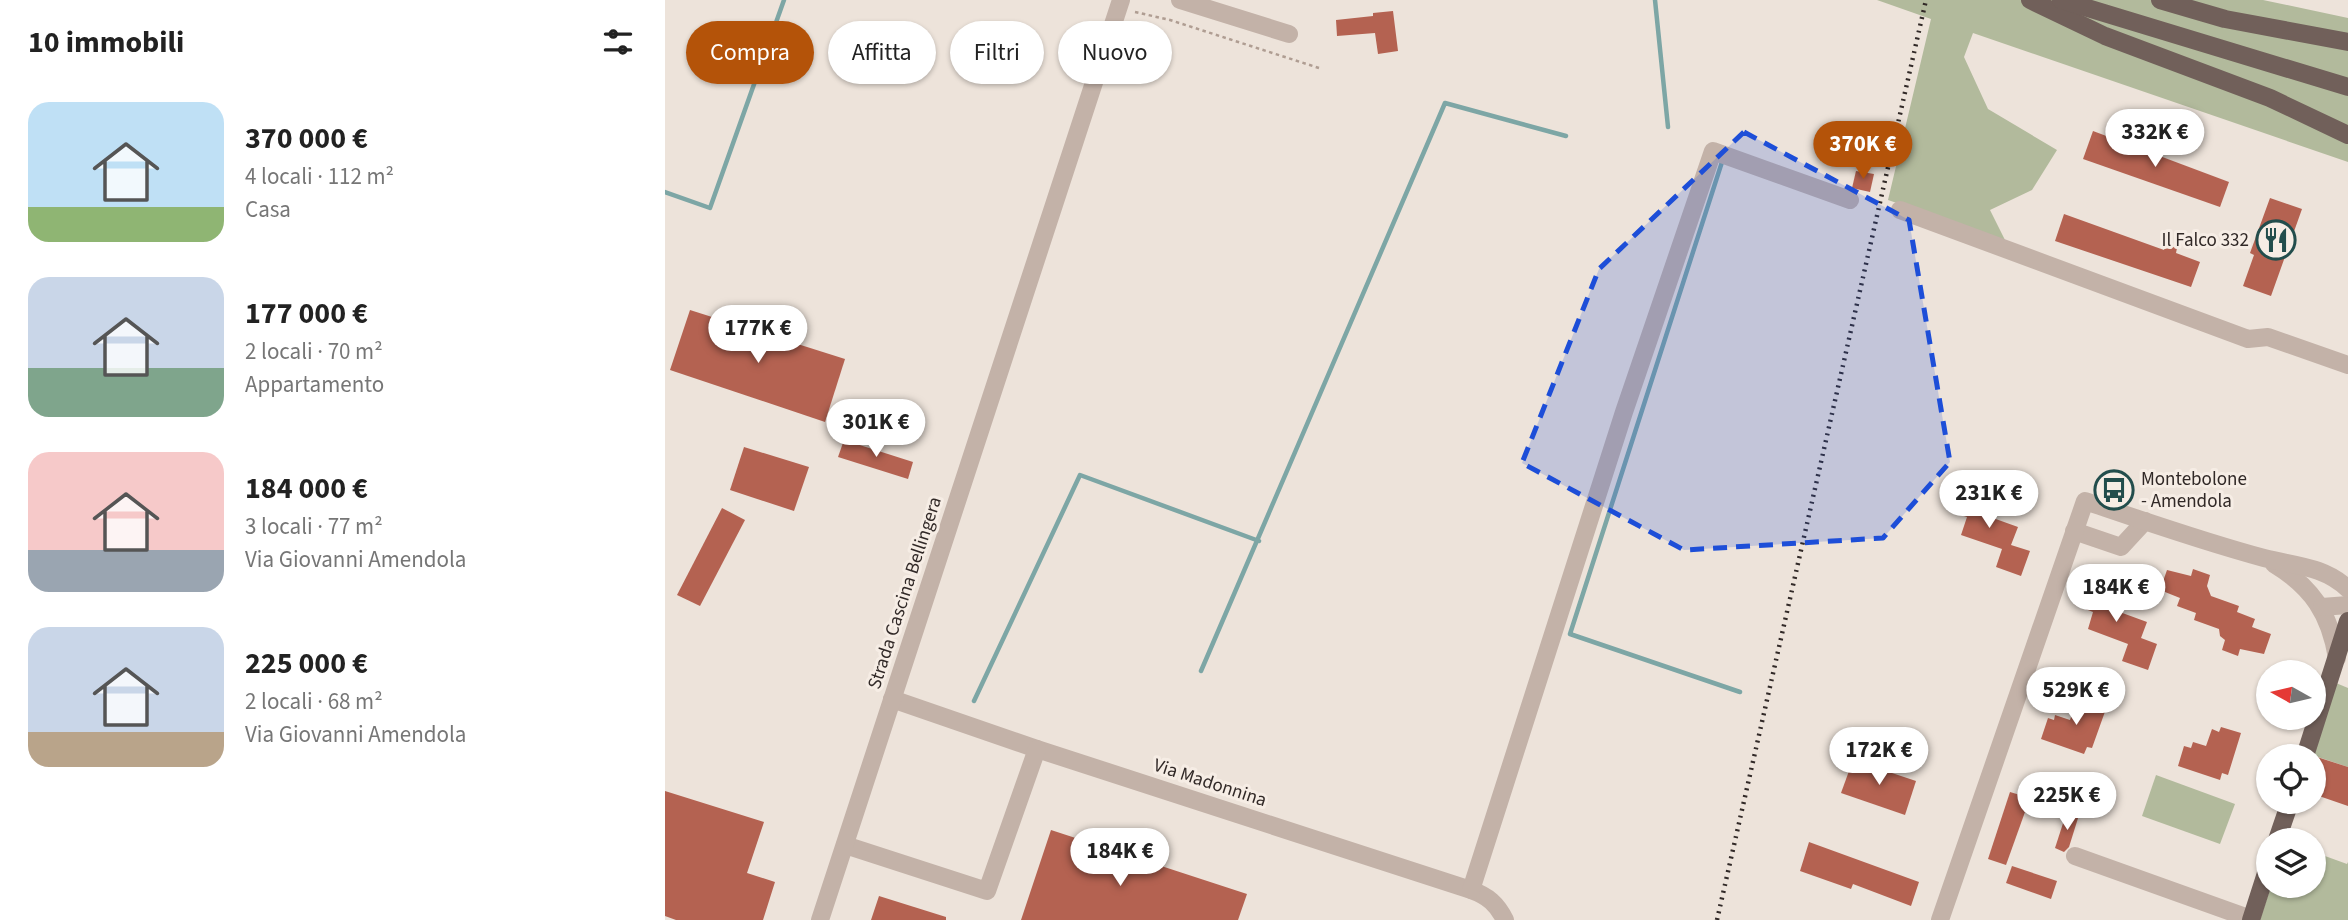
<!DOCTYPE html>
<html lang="it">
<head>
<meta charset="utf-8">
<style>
	body { margin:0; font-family:"Source Sans 3",sans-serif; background:#f2f2f2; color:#222; height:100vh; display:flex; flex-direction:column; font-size:26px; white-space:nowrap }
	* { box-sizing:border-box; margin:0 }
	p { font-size:23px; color:#767676 }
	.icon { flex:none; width:38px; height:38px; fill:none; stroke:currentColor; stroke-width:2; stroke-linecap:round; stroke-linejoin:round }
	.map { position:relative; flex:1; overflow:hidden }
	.sheet { display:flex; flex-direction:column; background:#fff; width:665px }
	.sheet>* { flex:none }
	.top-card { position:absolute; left:21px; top:21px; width:665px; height:63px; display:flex; gap:14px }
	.needle { width:46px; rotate:278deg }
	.tools { position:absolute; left:1591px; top:660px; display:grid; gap:14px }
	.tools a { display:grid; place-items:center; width:70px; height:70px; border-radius:50%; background:#fff; box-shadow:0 2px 5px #0004; font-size:35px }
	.price { position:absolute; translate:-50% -60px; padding:0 16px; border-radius:24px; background:#fff; color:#222; font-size:23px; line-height:46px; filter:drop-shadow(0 2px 4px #0008) }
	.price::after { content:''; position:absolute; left:50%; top:42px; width:21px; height:16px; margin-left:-10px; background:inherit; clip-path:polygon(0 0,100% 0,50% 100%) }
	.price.selected { background:#b45309; color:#fff }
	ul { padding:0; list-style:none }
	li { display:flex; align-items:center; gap:21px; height:175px; padding:0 28px }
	li span { display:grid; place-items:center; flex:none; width:196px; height:140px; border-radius:21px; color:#555 }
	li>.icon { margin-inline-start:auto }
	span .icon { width:84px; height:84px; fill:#fffc; stroke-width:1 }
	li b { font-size:30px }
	h2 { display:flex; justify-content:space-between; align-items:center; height:84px; padding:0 28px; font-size:30px }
	.chip { padding:0 24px; border-radius:32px; background:#fff; box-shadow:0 2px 5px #0004; font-size:24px; line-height:63px }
	.chip.selected { background:#b45309; color:#fff }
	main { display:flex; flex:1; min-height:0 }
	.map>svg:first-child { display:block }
	.green { fill:#b2ba9c }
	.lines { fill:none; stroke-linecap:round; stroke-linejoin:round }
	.stream { stroke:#7da6a5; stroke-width:4.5 }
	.building { fill:#b46251 }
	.path { stroke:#af9d92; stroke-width:2.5; stroke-dasharray:3.5 3.5; stroke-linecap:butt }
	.minor { stroke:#c3b2a8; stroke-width:18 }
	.major { stroke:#71605a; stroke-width:18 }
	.rail { stroke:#312927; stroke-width:4.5; stroke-dasharray:2 5; stroke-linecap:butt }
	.marked { fill:#1d4ed8; fill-opacity:0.2; stroke:#1d4ed8; stroke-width:5; stroke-dasharray:14 9; stroke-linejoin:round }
	.labels { text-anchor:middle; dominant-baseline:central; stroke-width:6; stroke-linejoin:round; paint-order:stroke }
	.poi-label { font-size:19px; fill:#312927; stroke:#f6ede5; text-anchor:end }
	.street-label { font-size:19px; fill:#312927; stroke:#f6ede5 }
</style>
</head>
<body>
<main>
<section class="sheet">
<h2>10 immobili<svg class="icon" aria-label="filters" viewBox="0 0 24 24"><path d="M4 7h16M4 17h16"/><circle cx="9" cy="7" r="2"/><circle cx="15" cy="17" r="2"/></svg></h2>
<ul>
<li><span style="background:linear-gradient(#bfe0f5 75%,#8fb573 0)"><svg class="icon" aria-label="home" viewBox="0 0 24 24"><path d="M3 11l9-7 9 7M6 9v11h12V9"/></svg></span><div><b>370 000 €</b><p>4 locali · 112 m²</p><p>Casa</p></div></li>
<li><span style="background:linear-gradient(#c9d6e8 65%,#7fa58c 0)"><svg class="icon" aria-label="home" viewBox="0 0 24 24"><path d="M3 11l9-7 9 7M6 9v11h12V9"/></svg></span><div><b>177 000 €</b><p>2 locali · 70 m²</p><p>Appartamento</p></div></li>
<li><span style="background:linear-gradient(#f6c9c9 70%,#9aa5b1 0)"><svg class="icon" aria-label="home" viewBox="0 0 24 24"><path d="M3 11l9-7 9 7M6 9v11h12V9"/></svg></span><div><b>184 000 €</b><p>3 locali · 77 m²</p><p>Via Giovanni Amendola</p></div></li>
<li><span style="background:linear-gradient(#c9d6e8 75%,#b9a48a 0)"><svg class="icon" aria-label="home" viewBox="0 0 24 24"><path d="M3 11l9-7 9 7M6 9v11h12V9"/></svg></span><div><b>225 000 €</b><p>2 locali · 68 m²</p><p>Via Giovanni Amendola</p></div></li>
</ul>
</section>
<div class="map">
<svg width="1683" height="920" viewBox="0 0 1683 920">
	<rect width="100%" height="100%" fill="#ede3da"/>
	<!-- green -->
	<g class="green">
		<path d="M 1212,0 L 1598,0 L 1683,18 L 1683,162 L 1308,33 L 1299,57 L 1323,109 L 1392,150 L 1367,190 L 1325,210 L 1340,240 L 1223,200 L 1266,19 Z"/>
		<path d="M 1671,683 L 1683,688 L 1683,767 L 1647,755 Z"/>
		<path d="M 1491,775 L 1570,804 L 1555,844 L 1477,816 Z"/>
		<path d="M 1649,852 L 1682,864 L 1683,862 L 1683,920 L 1595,920 L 1606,886 L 1648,886 Z"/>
	</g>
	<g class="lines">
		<!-- stream -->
		<g class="stream">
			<path d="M 990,0 L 1003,127"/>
			<path d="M 1057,162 L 905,634 L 1075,692"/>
			<path d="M 0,192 L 45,208 L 119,0"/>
			<path d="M 536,671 L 780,103 L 901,136"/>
			<path d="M 309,701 L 415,475 L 594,541"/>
		</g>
	</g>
	<!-- building -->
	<g class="building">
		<path d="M 728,11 L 733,51 L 713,54 L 710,33 L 672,36 L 671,20 L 708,16 L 708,13 Z"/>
		<path d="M 1428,131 L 1564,182 L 1555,207 L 1418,159 Z"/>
		<path d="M 1191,171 L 1209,174 L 1205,192 L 1187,188 Z"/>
		<path d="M 1605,198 L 1637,209 L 1606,296 L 1578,286 L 1589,255 L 1585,253 Z"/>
		<path d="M 1399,214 L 1499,250 L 1501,245 L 1512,248 L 1511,253 L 1535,262 L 1526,287 L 1390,241 Z"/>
		<path d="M 25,310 L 180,359 L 160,422 L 5,370 Z"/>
		<path d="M 179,440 L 248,462 L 243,479 L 173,457 Z"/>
		<path d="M 79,447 L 144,467 L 129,511 L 65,490 Z"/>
		<path d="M 1293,486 L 1320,495 L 1314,513 L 1353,527 L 1346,545 L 1365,551 L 1356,576 L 1331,567 L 1337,549 L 1296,535 L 1302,517 L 1284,511 Z"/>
		<path d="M 57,508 L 80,520 L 35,606 L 12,595 Z"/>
		<path d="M 1528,569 L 1545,575 L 1542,586 L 1546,596 L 1574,606 L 1572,612 L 1590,619 L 1587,627 L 1606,634 L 1599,654 L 1575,649 L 1573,656 L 1557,650 L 1560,640 L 1555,636 L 1554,629 L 1529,620 L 1531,613 L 1512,606 L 1515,598 L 1495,590 L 1502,570 L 1526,576 Z"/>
		<path d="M 1420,579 L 1448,589 L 1441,607 L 1482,622 L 1476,638 L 1492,644 L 1483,670 L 1457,661 L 1463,644 L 1423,629 L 1428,612 L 1410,605 Z"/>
		<path d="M 1421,699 L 1442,706 L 1427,748 L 1422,747 L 1419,754 L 1376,739 L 1383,718 L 1389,720 L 1390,715 L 1405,720 L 1411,702 L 1419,704 Z"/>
		<path d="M 1556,727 L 1576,733 L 1563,775 L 1557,773 L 1555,780 L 1513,766 L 1519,746 L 1526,748 L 1528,742 L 1541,746 L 1547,729 L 1554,732 Z"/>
		<path d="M 1652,757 L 1683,767 L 1683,806 L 1654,796 L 1660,777 L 1648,773 Z"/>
		<path d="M 1188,760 L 1251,781 L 1240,815 L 1176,793 Z"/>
		<path d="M 0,791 L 99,822 L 82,873 L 110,882 L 98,920 L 11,920 L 0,916 Z"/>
		<path d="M 1345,792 L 1365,798 L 1341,865 L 1323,859 Z"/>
		<path d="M 1402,811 L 1414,815 L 1404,847 L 1399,852 L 1390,848 Z"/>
		<path d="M 386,830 L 582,894 L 573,920 L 356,920 Z"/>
		<path d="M 1144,842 L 1254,882 L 1246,906 L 1188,884 L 1186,889 L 1135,871 Z"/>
		<path d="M 1347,866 L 1392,881 L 1386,899 L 1341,883 Z"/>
		<path d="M 214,896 L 281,917 L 281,920 L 206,920 Z"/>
	</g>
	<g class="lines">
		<!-- path -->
		<path class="path" d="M 470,12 L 505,20 L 654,68"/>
		<!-- minor -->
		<g class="minor">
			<path d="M 515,0 L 624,34"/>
			<path d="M 1235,210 L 1583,339 L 1603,337 L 1683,365"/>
			<path d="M 1409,531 L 1456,547 L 1480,521"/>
			<path d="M 1609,564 C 1647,587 1665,614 1672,658"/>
			<path d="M 1657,607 L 1683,605"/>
			<path d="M 227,699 L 372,749 L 806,890 C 823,896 832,904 840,920"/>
			<path d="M 180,845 L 322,891 L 372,749"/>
			<path d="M 1410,856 L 1586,919"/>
			<path d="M 806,890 L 959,412 L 1048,151 L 1185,200"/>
			<path d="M 155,920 L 456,0"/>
			<path d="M 1275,920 L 1420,501 C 1479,521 1539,542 1599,558 C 1630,566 1659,566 1683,589"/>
		</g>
		<!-- major -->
		<g class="major">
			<path d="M 1365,0 L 1440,36 L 1605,98 L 1683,135"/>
			<path d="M 1396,0 L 1683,87"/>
			<path d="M 1495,0 L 1560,19 L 1683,42"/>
			<path d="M 1640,756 L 1683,621"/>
			<path d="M 1612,840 L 1625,802"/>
			<path d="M 1586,920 L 1603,867"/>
		</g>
		<!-- rail -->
		<path class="rail" d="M 1052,920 L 1261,0"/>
	</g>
	<!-- marked area -->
	<path class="marked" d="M 1079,132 L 1244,220 L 1285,462 L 1218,538 L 1019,550 L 857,463 L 934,269 Z"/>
	<!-- icons -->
	<defs>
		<g id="restaurant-ring" transform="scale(2.0125)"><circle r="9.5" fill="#f6ede5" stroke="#224d4c" stroke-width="1.5"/><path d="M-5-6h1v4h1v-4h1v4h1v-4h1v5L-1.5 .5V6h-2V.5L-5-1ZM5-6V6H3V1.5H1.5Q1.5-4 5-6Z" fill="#224d4c"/></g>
		<g id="bus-ring" transform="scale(2.0125)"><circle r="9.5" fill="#f6ede5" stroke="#224d4c" stroke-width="1.5"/><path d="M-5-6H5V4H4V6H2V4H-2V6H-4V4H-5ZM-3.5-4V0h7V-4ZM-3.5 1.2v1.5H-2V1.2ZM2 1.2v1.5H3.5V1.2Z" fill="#224d4c"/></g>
	</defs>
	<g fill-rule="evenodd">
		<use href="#restaurant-ring" x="1611" y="240"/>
		<use href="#bus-ring" x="1449" y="490"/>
	</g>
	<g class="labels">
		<!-- poi labels -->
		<g class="poi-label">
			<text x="1584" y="240">Il Falco 332</text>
			<text x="1476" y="479" text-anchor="start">Montebolone<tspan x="1476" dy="22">- Amendola</tspan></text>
		</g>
		<!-- street labels -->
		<g class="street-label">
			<text transform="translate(240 593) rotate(-72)">Strada Cascina Bellingera</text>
			<text transform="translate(545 783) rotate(18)">Via Madonnina</text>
		</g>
	</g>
</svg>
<div class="tools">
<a><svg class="needle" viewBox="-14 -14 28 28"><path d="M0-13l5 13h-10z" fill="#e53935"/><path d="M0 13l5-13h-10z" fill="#767676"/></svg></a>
<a><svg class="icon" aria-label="locate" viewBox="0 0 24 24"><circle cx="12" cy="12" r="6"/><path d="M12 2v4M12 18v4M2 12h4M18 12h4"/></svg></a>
<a><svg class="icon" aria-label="layers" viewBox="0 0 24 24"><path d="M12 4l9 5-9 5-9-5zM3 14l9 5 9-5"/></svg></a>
</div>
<b class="price" style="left:1490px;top:169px">332K €</b>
<b class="price selected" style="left:1198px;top:181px">370K €</b>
<b class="price" style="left:93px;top:365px">177K €</b>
<b class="price" style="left:211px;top:459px">301K €</b>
<b class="price" style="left:1324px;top:530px">231K €</b>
<b class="price" style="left:1451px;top:624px">184K €</b>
<b class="price" style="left:1411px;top:727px">529K €</b>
<b class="price" style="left:1214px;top:787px">172K €</b>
<b class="price" style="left:1402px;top:832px">225K €</b>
<b class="price" style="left:455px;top:888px">184K €</b>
<div class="top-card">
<a class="chip selected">Compra</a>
<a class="chip">Affitta</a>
<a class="chip">Filtri</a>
<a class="chip">Nuovo</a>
</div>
</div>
</main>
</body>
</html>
